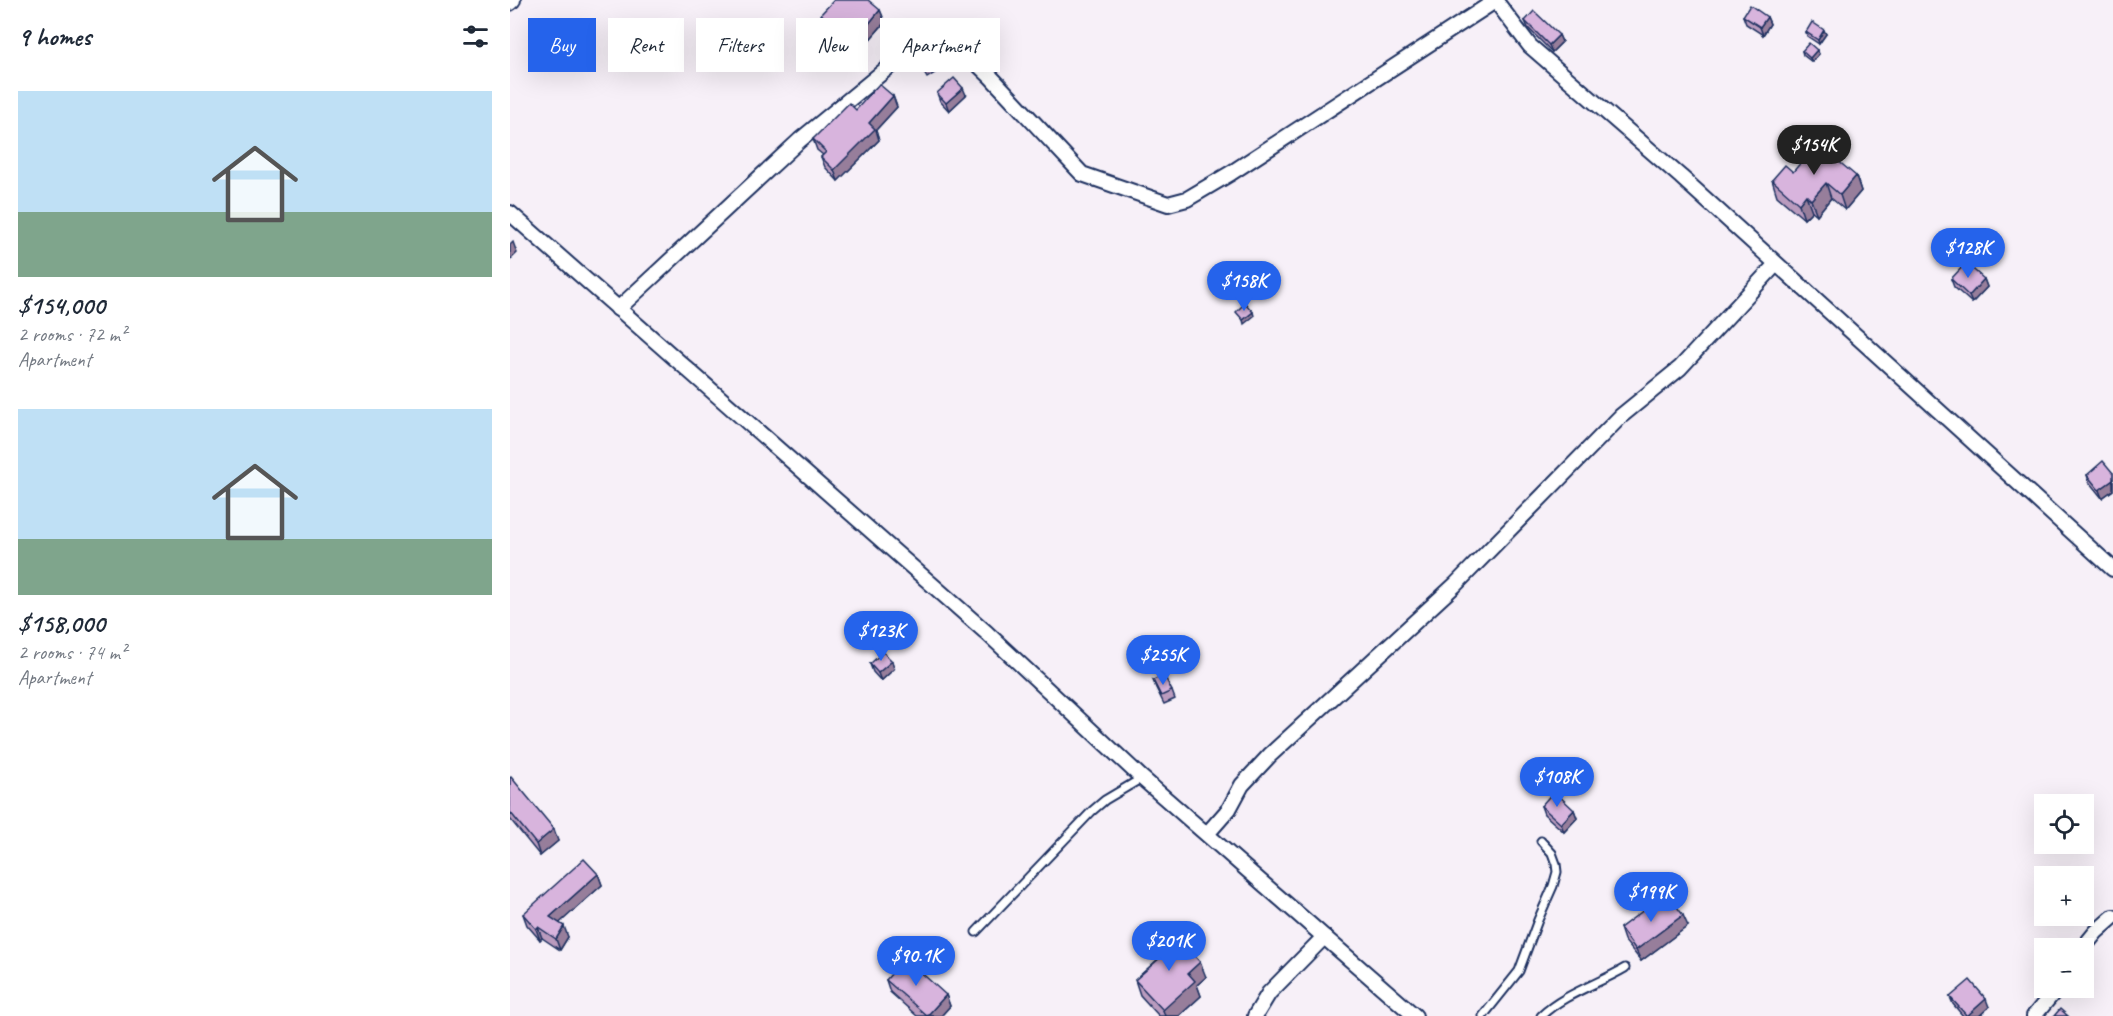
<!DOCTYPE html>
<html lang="en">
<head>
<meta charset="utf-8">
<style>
	body { margin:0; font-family:Caveat,sans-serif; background:#f2f2f3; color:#1f2937; height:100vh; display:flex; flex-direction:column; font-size:22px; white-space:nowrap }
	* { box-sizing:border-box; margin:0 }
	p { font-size:20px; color:#747a83 }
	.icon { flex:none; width:33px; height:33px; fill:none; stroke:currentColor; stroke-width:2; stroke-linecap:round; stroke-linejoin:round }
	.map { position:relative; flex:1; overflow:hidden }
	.drawer { display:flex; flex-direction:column; background:#fff; width:510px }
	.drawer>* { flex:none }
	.banner { position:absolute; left:18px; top:18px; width:570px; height:54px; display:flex; gap:12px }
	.tools { position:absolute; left:1524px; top:794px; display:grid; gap:12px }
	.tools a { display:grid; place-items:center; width:60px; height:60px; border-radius:0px; background:#fff; box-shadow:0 6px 24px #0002; font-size:30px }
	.price { position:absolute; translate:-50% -51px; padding:0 14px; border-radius:21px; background:#2563eb; color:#fff; font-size:20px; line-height:39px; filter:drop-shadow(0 2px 3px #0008) }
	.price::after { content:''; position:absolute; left:50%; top:36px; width:18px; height:14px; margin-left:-9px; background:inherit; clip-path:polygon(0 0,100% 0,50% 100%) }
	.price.active { background:#222; color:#fff }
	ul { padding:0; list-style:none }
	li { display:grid; align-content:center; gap:12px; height:318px; padding:0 18px }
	li span { display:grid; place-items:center; height:186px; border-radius:0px; color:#555 }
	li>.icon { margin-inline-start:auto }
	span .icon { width:108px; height:108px; fill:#fffc; stroke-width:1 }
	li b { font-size:26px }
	h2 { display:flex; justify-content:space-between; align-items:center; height:72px; padding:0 18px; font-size:26px }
	.tag { padding:0 21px; border-radius:0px; background:#fff; box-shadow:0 6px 24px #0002; font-size:21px; line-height:54px }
	.tag.active { background:#2563eb; color:#fff }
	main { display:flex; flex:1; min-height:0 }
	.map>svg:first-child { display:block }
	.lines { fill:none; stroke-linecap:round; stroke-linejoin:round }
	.service-casing { stroke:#1b2f5e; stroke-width:11 }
	.minor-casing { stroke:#1b2f5e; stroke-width:18 }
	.service { stroke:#fff; stroke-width:7 }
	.minor { stroke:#fff; stroke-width:14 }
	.wall { fill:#ba9bbe; stroke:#1b2f5e; stroke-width:1.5 }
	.shaded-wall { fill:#977e9b; stroke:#1b2f5e; stroke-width:1.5 }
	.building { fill:#d8b4dd; stroke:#1b2f5e; stroke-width:1.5 }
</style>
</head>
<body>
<main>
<section class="drawer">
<h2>9 homes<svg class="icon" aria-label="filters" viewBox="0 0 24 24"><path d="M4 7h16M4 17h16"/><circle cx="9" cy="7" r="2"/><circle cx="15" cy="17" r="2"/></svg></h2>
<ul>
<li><span style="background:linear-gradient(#bfe0f5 65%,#7fa58c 0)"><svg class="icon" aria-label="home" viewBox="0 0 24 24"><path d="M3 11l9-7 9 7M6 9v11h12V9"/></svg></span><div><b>$154,000</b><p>2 rooms · 72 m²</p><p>Apartment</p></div></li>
<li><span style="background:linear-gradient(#bfe0f5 70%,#7fa58c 0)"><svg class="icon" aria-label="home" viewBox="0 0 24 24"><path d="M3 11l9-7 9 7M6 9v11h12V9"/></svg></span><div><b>$158,000</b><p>2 rooms · 74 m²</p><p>Apartment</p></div></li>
</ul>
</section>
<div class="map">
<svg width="1603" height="1016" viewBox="0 0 1603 1016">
	<rect width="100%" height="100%" fill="#f7f0f8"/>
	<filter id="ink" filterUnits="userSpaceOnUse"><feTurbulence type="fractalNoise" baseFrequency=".0167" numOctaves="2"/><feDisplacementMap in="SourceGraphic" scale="12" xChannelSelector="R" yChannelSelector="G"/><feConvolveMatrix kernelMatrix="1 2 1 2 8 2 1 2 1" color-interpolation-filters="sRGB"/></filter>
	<g filter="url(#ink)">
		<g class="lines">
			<!-- service casing -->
			<g class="service-casing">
				<g id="service">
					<path d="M 466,932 L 582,811 L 595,800 L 632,778"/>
					<path d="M 973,1016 L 1009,971 L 1028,920 L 1043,886 L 1047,872 L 1046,864 L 1042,853 L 1031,841"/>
					<path d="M 1031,1016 C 1054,994 1088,984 1115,968"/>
				</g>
			</g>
			<!-- minor casing -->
			<g class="minor-casing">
				<g id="minor">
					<path d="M 985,0 L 1020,46 L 1171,177 L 1603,569"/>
					<path d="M 0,3 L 3,0"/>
					<path d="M 0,213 L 477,633 L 632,778 L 905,1016"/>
					<path d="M 108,309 L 290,140 L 414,38 L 427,33 L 450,47 L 481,77 L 572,174 L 658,204 L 677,199 L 721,173 L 985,1"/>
					<path d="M 697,834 L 719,809 L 732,785 L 760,755 L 945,585 L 1111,416 L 1170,368 L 1266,264"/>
					<path d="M 1573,948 L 1586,932 L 1603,917"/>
					<path d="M 745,1016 L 759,993 L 814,937"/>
					<path d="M 1524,1016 L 1548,987"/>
				</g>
			</g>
			<!-- service -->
			<use href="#service" class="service"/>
			<!-- minor -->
			<use href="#minor" class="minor"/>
		</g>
		<!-- wall -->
		<g class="wall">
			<path d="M 370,10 L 375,22 L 348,53 L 315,25 L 311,14 Z"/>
			<path d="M 1233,16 L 1257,17 L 1260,24 L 1253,35 L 1236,24 Z"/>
			<path d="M 1015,21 L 1049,35 L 1052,42 L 1042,52 L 1018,28 Z"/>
			<path d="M 1296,32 L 1316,34 L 1309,44 L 1297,36 Z"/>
			<path d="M 1307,50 L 1309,54 L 1302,62 L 1293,55 L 1292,51 Z"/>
			<path d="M 407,57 L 425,64 L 428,71 L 417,78 L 409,64 Z"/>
			<path d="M 427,93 L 456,95 L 439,111 L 430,101 Z"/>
			<path d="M 383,96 L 387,107 L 366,130 L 369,140 L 328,181 L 315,167 L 311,157 L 313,155 L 307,150 L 303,139 L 346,110 Z"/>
			<path d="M 1283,172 L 1346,176 L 1351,191 L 1335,210 L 1321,198 L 1307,215 L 1302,211 L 1294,219 L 1267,196 L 1262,180 Z"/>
			<path d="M 1441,279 L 1474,279 L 1477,287 L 1462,303 L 1444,287 Z"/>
			<path d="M 1603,473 L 1603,490 L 1592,498 L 1579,482 L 1577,475 Z"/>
			<path d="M 360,664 L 384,669 L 371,681 L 363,672 Z"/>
			<path d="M 643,680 L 662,691 L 665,699 L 654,704 L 646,688 Z"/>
			<path d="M 0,778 L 48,841 L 30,856 L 0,819 Z"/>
			<path d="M 1031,806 L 1064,810 L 1067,818 L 1054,832 L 1034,814 Z"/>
			<path d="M 88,874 L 92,885 L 49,923 L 58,937 L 50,950 L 32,938 L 30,940 L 17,925 L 13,914 Z"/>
			<path d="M 1141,910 L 1178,926 L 1131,961 L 1114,940 L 1110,928 Z"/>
			<path d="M 644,950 L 696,977 L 687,985 L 691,996 L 669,1016 L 649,1016 L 630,995 L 625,980 L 648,959 Z"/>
			<path d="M 376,980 L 436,995 L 440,1006 L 431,1016 L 407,1016 L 380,992 Z"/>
			<path d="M 1440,997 L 1479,1007 L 1469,1016 L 1453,1016 L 1443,1004 Z"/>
		</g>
		<!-- shaded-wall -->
		<g class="shaded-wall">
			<path d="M 370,10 L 375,22 L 348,53 L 344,42 Z"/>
			<path d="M 1257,17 L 1260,24 L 1253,35 L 1250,27 Z"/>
			<path d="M 1314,30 L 1316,34 L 1309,44 L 1308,40 Z"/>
			<path d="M 1049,35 L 1052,42 L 1042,52 L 1039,45 Z"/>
			<path d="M 1307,50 L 1309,54 L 1302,62 L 1300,58 Z"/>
			<path d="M 453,88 L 456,95 L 439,111 L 436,103 Z"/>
			<path d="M 383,96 L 387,107 L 366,130 L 369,140 L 328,181 L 324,170 L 359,123 Z"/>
			<path d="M 1346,176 L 1351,191 L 1335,210 L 1330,195 Z"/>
			<path d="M 1316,183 L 1321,198 L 1307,215 L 1301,200 Z"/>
			<path d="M 1296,195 L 1302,211 L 1294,219 L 1289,204 Z"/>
			<path d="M 3,242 L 7,253 L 0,260 L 0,245 Z"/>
			<path d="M 1474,279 L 1477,287 L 1462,303 L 1459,296 Z"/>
			<path d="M 743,312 L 744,316 L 734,324 L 733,320 Z"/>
			<path d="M 1603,480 L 1603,490 L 1592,498 L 1589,490 Z"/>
			<path d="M 382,661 L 384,669 L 371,681 L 368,673 Z"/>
			<path d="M 1064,810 L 1067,818 L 1054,832 L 1051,824 Z"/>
			<path d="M 44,829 L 48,841 L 30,856 L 26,844 Z"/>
			<path d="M 88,874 L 92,885 L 44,928 L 40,917 Z"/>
			<path d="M 1173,915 L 1178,926 L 1131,961 L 1126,950 Z"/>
			<path d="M 54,926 L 58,937 L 50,950 L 46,939 Z"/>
			<path d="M 28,927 L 32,938 L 30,940 L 26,929 Z"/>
			<path d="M 690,962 L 696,977 L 687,985 L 691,996 L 669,1016 L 655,1016 L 653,1010 L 678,973 Z"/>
			<path d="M 436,995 L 440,1006 L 431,1016 L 417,1016 Z"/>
			<path d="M 1476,999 L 1479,1007 L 1469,1016 L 1457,1016 Z"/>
		</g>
		<!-- building -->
		<g class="building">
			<path d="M 324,0 L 358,0 L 370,10 L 344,42 L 311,14 Z"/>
			<path d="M 1240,5 L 1257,17 L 1250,27 L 1233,16 Z"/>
			<path d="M 1024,11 L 1049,35 L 1039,45 L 1015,21 Z"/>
			<path d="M 1302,22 L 1314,30 L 1308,40 L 1296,32 Z"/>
			<path d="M 1299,43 L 1307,50 L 1300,58 L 1292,51 Z"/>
			<path d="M 418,51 L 425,64 L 414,70 L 407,57 Z"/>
			<path d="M 444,78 L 453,88 L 436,103 L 427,93 Z"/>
			<path d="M 369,84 L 383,96 L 359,123 L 365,129 L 324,170 L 311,157 L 316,152 L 303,139 L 339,103 L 346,110 Z"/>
			<path d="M 1307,143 L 1346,176 L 1330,195 L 1316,183 L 1301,200 L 1296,195 L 1289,204 L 1262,180 L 1275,165 L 1283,172 Z"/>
			<path d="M 1456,263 L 1474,279 L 1459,296 L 1441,279 Z"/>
			<path d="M 735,303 L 743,312 L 733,320 L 726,312 Z"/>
			<path d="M 1593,461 L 1603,473 L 1603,480 L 1589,490 L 1577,475 Z"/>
			<path d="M 373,652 L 382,661 L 368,673 L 360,664 Z"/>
			<path d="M 654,675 L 662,691 L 651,696 L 643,680 Z"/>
			<path d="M 1,777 L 44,829 L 26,844 L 0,812 L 0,778 Z"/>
			<path d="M 1044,791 L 1064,810 L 1051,824 L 1031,806 Z"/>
			<path d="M 74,859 L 88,874 L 40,917 L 54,926 L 46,939 L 28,927 L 26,929 L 13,914 Z"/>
			<path d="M 1159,896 L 1173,915 L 1126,950 L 1110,928 L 1138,907 L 1141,910 Z"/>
			<path d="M 663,933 L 690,962 L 678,973 L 685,981 L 653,1010 L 625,980 L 651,957 L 644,950 Z"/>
			<path d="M 395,958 L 436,995 L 417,1016 L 376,980 Z"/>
			<path d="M 1460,980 L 1476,999 L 1457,1016 L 1440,997 Z"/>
			<path d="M 1550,1009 L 1558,1016 L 1544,1016 Z"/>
		</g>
	</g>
</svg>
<div class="tools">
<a><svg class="icon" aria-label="locate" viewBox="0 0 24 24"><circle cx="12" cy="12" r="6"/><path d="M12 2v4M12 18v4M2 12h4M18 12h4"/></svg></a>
<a>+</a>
<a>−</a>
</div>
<b class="price active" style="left:1304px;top:176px">$154K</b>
<b class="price" style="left:1458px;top:279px">$128K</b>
<b class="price" style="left:734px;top:312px">$158K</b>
<b class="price" style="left:371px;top:662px">$123K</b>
<b class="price" style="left:653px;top:686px">$255K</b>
<b class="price" style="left:1047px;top:808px">$108K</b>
<b class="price" style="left:1141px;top:923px">$199K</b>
<b class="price" style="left:659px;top:972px">$201K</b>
<b class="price" style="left:406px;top:987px">$90.1K</b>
<div class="banner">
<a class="tag active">Buy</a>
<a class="tag">Rent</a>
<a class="tag">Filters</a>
<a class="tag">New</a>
<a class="tag">Apartment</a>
</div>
</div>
</main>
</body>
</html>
